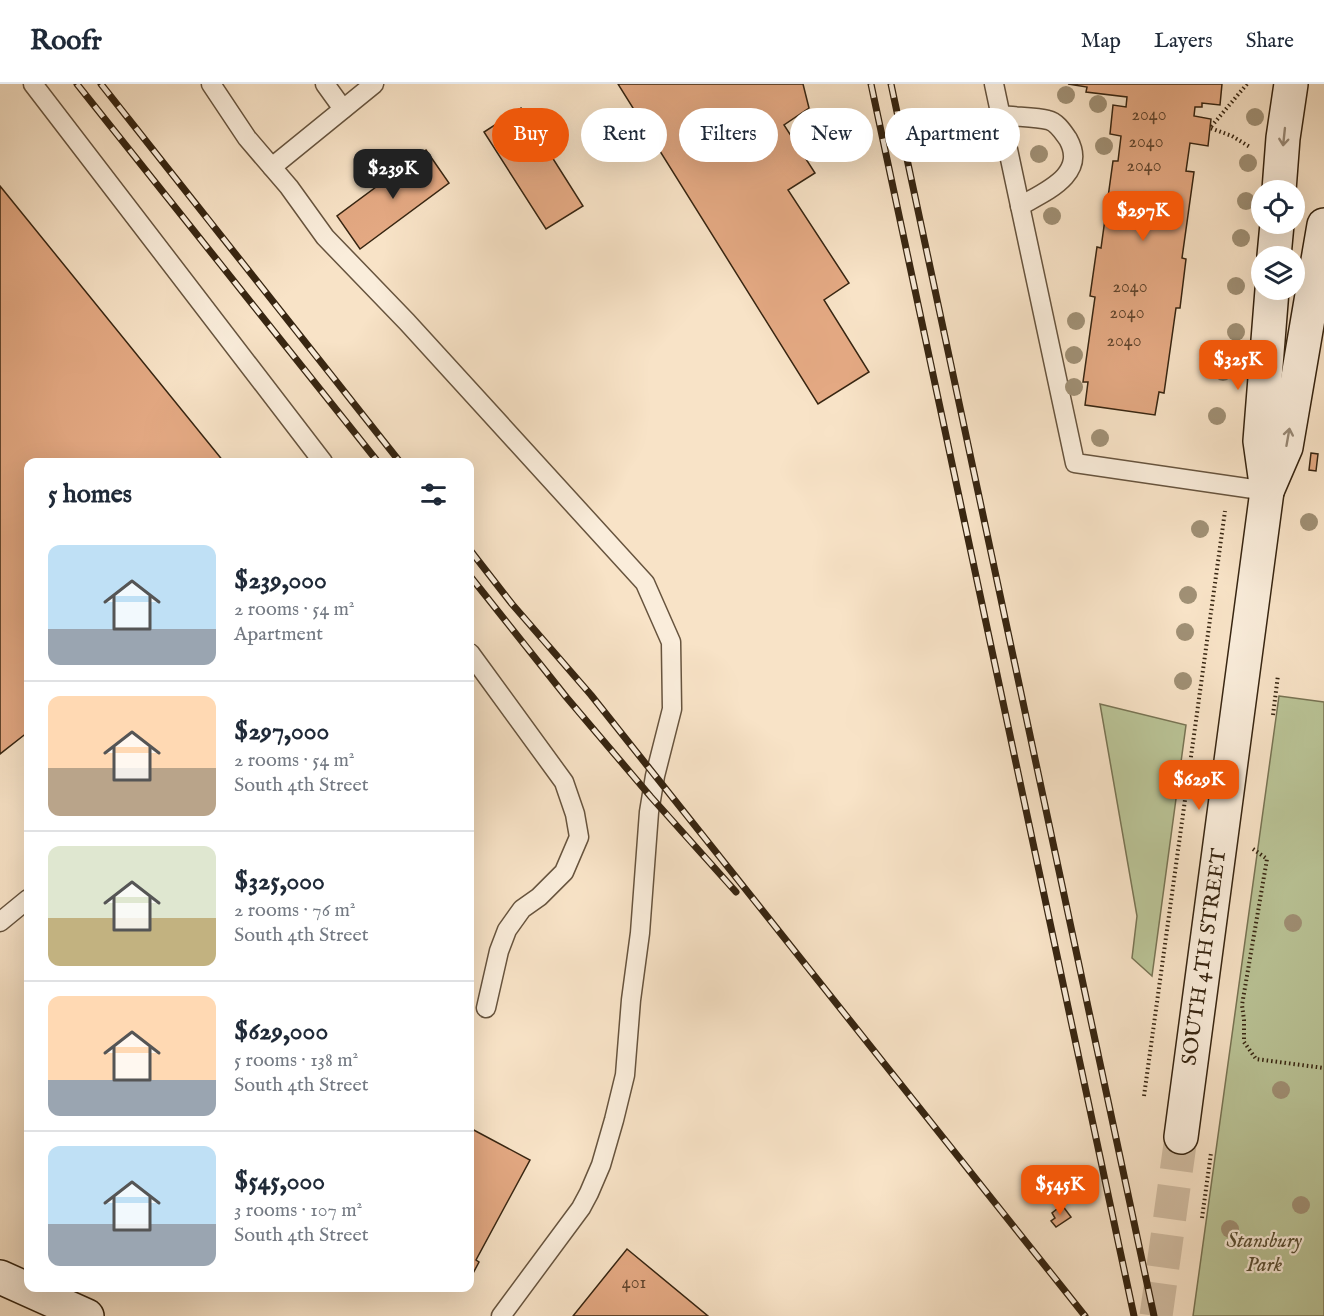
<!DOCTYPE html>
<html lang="en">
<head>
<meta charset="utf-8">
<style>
	body { margin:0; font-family:"IM FELL English",serif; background:#f2f2f3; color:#1f2937; height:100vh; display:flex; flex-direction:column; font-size:22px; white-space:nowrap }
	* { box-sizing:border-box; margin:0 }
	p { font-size:20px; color:#747a83 }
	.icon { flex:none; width:33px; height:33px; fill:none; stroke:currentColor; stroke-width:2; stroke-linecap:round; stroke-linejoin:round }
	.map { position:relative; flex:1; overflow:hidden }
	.panel { position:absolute; left:24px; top:374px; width:450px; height:834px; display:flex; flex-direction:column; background:#fff; border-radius:12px; box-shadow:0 6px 24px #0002 }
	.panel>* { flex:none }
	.hud { position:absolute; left:492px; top:24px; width:570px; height:54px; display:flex; gap:12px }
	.buttons { position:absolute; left:1251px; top:96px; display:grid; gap:12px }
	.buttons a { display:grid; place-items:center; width:54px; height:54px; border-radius:50%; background:#fff; box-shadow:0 6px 24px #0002; font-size:30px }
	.price { position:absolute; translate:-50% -51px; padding:0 14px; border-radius:12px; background:#ea580c; color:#fff; font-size:20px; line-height:39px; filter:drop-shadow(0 2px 3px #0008) }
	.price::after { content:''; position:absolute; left:50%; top:36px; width:18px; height:14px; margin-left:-9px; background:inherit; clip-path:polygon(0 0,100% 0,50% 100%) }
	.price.current { background:#222; color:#fff }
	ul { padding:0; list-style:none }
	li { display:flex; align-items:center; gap:18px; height:150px; padding:0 24px }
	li+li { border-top:2px solid #e0e1e3 }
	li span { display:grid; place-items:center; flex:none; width:168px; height:120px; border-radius:12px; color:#555 }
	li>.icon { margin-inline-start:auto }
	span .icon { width:72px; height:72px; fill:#fffc; stroke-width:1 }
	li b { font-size:26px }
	h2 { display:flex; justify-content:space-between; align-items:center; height:72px; padding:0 24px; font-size:26px }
	.tag { padding:0 21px; border-radius:27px; background:#fff; box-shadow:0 6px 24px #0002; font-size:21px; line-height:54px }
	.tag.current { background:#ea580c; color:#fff }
	header { display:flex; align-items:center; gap:36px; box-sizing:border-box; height:84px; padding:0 30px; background:#fff; border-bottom:2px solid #e0e1e3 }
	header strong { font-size:28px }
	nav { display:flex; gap:33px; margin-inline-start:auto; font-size:21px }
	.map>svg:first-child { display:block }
	.green { fill:#bac497; stroke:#787454; stroke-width:1.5 }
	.building { fill:#e4a983; stroke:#372511; stroke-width:1.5 }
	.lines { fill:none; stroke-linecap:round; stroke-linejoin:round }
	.secondary-tunnel { stroke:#d1bda3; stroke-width:33; stroke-dasharray:33 16; stroke-linecap:butt }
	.service-casing { stroke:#67543e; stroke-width:21 }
	.secondary-casing { stroke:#372511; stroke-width:36 }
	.path { stroke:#372511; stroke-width:4; stroke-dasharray:1.5 3; stroke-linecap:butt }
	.service { stroke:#faeddb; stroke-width:18 }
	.secondary { stroke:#faeddb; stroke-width:33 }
	.rail-casing { stroke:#372511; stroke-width:7 }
	.rail { stroke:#faeddb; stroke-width:4.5; stroke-dasharray:14; stroke-linecap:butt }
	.tree { fill:#a09075 }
	.oneway { stroke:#988976 }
	.labels { text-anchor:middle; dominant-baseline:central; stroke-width:4.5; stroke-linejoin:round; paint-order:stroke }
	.number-label { font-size:18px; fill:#62462e }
	.street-label { font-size:21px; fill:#372511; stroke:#faeddb }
	.park-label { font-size:21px; font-style:italic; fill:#584d32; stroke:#faeddb }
</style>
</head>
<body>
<header>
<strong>Roofr</strong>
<nav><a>Map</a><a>Layers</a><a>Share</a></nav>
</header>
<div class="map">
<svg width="1324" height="1232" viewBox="0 0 1324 1232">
	<rect width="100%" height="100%" fill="#f8e3c7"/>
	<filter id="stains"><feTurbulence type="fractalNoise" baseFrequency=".00333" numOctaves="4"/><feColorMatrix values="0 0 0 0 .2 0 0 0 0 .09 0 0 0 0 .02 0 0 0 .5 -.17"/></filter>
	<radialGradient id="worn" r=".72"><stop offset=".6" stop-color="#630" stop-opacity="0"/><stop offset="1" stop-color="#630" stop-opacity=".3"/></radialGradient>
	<!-- green -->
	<g class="green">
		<path d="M 1279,612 L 1324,618 L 1324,1232 L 1193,1232 Z"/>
		<path d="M 1100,620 L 1186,641 L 1152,892 L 1132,874 L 1137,832 Z"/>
	</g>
	<!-- building -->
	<g class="building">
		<path d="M 618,0 L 803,0 L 809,24 L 784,41 L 815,89 L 788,106 L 849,199 L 824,216 L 869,288 L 818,320 Z"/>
		<path d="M 1068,0 L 1222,0 L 1220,21 L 1202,19 L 1202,23 L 1195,23 L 1194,32 L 1211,35 L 1208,62 L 1190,59 L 1186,87 L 1194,88 L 1182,174 L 1186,175 L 1180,224 L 1176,224 L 1164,309 L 1159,308 L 1155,331 L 1085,321 L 1088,298 L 1083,298 L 1095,213 L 1090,212 L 1097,163 L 1101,164 L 1113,77 L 1118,77 L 1121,52 L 1110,50 L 1113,21 L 1126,23 L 1127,13 L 1086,8 L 1087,3 Z"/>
		<path d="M 521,24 L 583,122 L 546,145 L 484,48 Z"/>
		<path d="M 426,66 L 449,99 L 360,165 L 337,132 Z"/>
		<path d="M 0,102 L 224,378 L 28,378 L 28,648 L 0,670 Z"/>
		<path d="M 1311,369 L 1318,370 L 1316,387 L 1309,386 Z"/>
		<path d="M 470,1044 L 530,1076 L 476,1176 L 479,1178 L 470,1195 Z"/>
		<path d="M 1062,1121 L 1071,1133 L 1056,1143 L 1051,1137 L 1055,1134 L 1052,1129 Z"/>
		<path d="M 627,1165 L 708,1232 L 573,1232 Z"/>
	</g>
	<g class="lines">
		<!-- secondary-tunnel -->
		<path class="secondary-tunnel" d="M 1156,1232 L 1181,1053"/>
		<!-- service casing -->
		<g class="service-casing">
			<g id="service">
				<path d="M 33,0 L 323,378"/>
				<path d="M 211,0 L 247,54 L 289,103 L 325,153 L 407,238 L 645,499 L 671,558 L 672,625 L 655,692 L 649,728 L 640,849 L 631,916 L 625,991 L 614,1036 L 601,1081 L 589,1109 L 581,1124 L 501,1232"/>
				<path d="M 325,0 L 343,25"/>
				<path d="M 994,0 L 1075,379 L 1267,407"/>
				<path d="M 1001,31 C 1014,33 1036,33 1048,36 C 1057,38 1063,48 1068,55 C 1088,91 1044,108 1020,122"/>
				<path d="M 272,83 L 374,0"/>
				<path d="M 470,569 L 564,698 L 575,730 L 579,753 L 564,788 L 539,813 L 522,825 L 507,846 L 499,867 L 486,924"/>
				<path d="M 0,838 L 28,815"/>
			</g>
		</g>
		<!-- secondary casing -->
		<g class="secondary-casing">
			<g id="secondary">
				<path d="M 1279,106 L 1283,54 L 1291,0"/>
				<path d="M 1274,172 L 1277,140"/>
				<path d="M 1267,407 L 1286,363 L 1324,141"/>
				<path d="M 1181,1053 L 1267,407 L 1260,357 L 1272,206"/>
				<path d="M 0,1193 L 87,1232"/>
			</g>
		</g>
		<!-- path -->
		<g class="path">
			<path d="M 1247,0 L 1210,44 L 1232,52 L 1250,63"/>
			<path d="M 1273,631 L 1278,591"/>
			<path d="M 1253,765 L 1267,775 L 1242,921 L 1244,936 L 1244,958 L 1256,975 L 1324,984"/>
			<path d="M 1144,1012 L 1225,427"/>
			<path d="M 1202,1134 L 1211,1069"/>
		</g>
		<!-- service -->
		<use href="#service" class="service"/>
		<!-- secondary -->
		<use href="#secondary" class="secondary"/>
		<!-- rail casing -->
		<g class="rail-casing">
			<g id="rail">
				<path d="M 77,0 L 378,378"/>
				<path d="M 101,0 L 400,378"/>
				<path d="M 871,0 L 1134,1232"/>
				<path d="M 891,0 L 1154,1232"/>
				<path d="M 470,466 L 512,520 L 591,611 L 1085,1232"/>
				<path d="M 470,492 L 567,614 L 651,713 L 736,808"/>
			</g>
		</g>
		<!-- rail -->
		<use href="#rail" class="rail"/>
	</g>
	<!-- trees -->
	<g class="tree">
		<circle cx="1066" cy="11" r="9"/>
		<circle cx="1098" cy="20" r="9"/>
		<circle cx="1255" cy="33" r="9"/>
		<circle cx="1104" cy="62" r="9"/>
		<circle cx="1039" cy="70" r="9"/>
		<circle cx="1248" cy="79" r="9"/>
		<circle cx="1246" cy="117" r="9"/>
		<circle cx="1052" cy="132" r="9"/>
		<circle cx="1241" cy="154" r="9"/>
		<circle cx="1236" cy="202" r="9"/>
		<circle cx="1076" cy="237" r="9"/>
		<circle cx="1236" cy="248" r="9"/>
		<circle cx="1074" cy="271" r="9"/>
		<circle cx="1223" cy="288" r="9"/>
		<circle cx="1074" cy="303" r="9"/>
		<circle cx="1217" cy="332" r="9"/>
		<circle cx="1100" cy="354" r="9"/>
		<circle cx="1309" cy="438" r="9"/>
		<circle cx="1200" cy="445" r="9"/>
		<circle cx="1188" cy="511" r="9"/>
		<circle cx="1185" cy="548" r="9"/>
		<circle cx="1183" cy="597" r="9"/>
		<circle cx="1293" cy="839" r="9"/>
		<circle cx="1281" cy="1006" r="9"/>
		<circle cx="1301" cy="1121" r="9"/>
		<circle cx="1230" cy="1145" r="9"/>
	</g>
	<!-- one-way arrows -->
	<defs><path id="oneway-shaft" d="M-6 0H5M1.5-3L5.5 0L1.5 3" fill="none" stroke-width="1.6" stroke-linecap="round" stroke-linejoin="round" transform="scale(1.5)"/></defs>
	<g class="oneway">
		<use href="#oneway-shaft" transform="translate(1284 53) rotate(96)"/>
		<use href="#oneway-shaft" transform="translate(1288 353) rotate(-80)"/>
	</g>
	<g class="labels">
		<!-- number labels -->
		<g class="number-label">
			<text x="1149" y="31">2040</text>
			<text x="1146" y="58">2040</text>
			<text x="1144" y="82">2040</text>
			<text x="1130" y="203">2040</text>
			<text x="1127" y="229">2040</text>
			<text x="1124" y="257">2040</text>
			<text x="634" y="1199">401</text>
		</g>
		<!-- street labels -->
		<g class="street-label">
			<text transform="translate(1205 873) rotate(-82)">SOUTH 4TH STREET</text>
		</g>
		<!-- park labels -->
		<g class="park-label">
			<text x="1264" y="1157">Stansbury<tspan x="1264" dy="24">Park</tspan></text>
		</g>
	</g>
	<rect width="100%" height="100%" filter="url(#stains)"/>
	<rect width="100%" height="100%" fill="url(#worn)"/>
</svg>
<div class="buttons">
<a><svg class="icon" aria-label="locate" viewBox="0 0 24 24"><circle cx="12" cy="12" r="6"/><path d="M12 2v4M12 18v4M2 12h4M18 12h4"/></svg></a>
<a><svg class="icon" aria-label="layers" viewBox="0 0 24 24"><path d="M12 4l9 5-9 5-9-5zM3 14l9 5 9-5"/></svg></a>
</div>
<b class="price current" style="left:393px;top:116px">$239K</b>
<b class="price" style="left:1143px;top:158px">$297K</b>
<b class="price" style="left:1238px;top:307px">$325K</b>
<b class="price" style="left:1199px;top:727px">$629K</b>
<b class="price" style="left:1060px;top:1132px">$545K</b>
<div class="hud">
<a class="tag current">Buy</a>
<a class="tag">Rent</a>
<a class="tag">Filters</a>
<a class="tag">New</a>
<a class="tag">Apartment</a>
</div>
<section class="panel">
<h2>5 homes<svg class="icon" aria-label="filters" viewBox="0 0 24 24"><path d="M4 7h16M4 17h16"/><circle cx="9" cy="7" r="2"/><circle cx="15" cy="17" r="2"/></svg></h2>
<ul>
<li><span style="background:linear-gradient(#bfe0f5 70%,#9aa5b1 0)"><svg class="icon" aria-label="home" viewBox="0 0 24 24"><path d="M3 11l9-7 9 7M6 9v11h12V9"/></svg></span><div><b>$239,000</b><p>2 rooms · 54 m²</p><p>Apartment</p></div></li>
<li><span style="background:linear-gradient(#ffd9b3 60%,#b9a48a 0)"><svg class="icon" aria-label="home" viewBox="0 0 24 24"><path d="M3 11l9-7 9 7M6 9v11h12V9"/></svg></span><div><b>$297,000</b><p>2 rooms · 54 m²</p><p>South 4th Street</p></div></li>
<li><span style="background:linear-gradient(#dfe7d0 60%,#c2b280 0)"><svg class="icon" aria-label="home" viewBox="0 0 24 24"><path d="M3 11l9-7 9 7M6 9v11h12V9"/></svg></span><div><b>$325,000</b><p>2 rooms · 76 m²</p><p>South 4th Street</p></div></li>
<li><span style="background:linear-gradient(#ffd9b3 70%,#9aa5b1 0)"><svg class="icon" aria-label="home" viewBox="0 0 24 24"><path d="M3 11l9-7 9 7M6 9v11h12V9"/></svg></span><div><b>$629,000</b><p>5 rooms · 138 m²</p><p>South 4th Street</p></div></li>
<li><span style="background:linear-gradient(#bfe0f5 65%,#9aa5b1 0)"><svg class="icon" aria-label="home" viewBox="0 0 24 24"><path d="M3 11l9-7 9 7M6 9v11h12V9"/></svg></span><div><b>$545,000</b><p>3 rooms · 107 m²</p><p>South 4th Street</p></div></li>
</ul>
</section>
</div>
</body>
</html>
